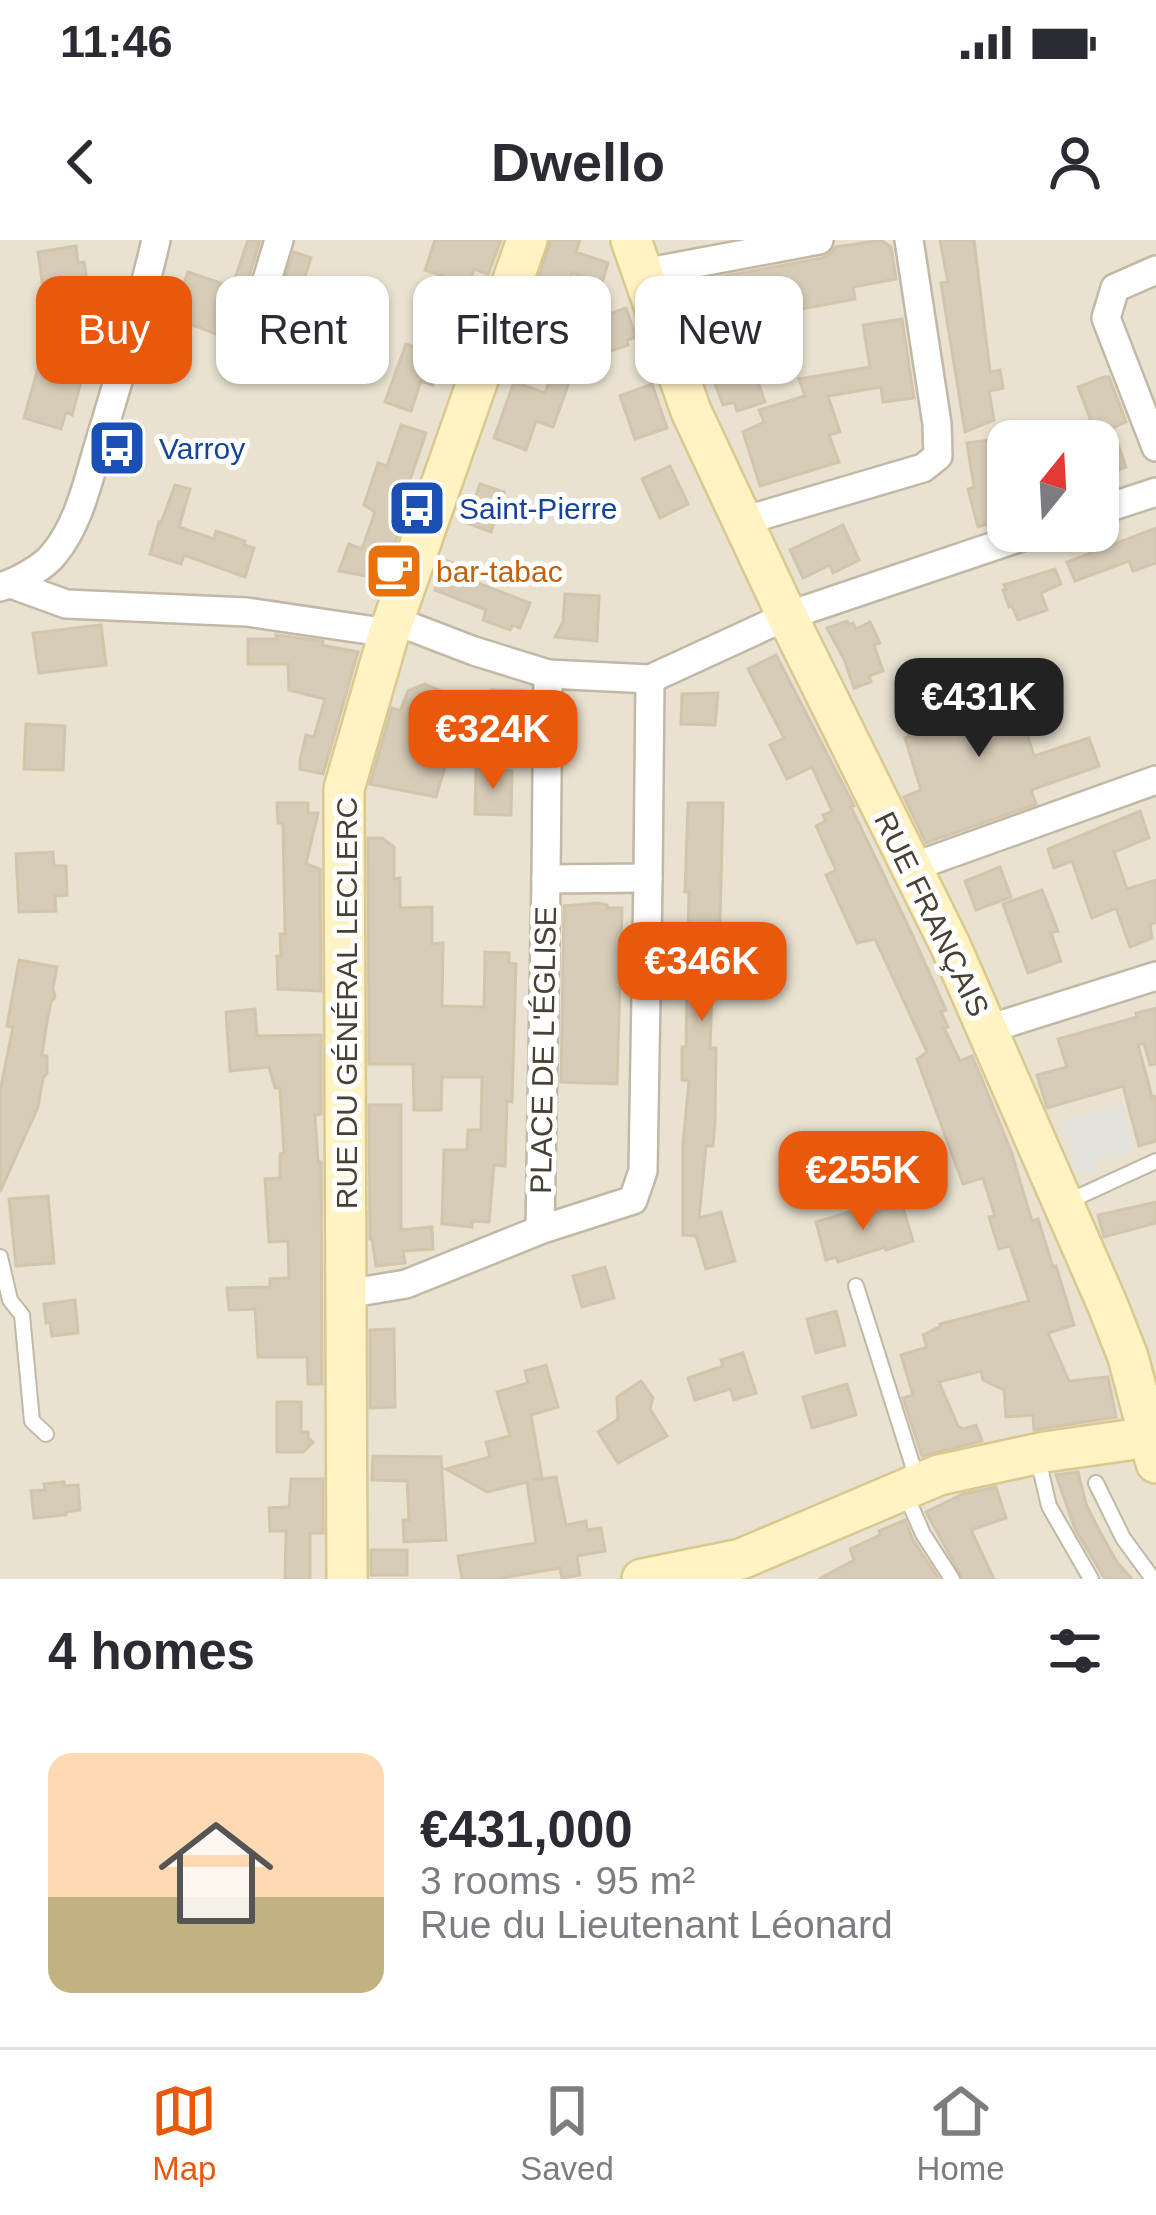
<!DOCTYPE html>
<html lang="en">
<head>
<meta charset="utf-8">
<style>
	body { margin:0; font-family:Arial,sans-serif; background:#f7f7f7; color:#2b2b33; height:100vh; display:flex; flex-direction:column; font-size:45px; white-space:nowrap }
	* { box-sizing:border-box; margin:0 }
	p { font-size:39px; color:#7c7c81 }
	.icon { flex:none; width:66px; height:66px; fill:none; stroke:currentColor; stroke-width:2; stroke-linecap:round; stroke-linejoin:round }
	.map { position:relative; height:1339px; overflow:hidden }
	.details { display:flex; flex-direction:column; background:#fff; flex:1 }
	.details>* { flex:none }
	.banner { position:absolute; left:36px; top:36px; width:1086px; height:108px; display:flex; gap:24px }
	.needle { width:78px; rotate:18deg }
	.controls { position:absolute; left:987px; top:180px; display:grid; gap:24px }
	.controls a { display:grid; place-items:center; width:132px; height:132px; border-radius:24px; background:#fff; box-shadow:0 3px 9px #0004; font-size:60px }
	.price { position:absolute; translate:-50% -102px; padding:0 27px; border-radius:24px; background:#ea580c; color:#fff; font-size:39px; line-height:78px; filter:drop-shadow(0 3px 6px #0008) }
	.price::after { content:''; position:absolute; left:50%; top:72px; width:36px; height:27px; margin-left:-18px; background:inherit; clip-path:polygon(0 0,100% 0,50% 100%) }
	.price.current { background:#222; color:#fff }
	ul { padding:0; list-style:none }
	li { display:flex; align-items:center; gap:36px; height:300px; padding:0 48px }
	li span { display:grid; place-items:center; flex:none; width:336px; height:240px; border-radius:24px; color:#555 }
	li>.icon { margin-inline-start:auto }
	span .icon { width:144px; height:144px; fill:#fffc; stroke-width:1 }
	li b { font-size:51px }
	h2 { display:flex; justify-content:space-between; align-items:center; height:144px; padding:0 48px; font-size:51px }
	.pill { padding:0 42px; border-radius:24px; background:#fff; box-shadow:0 3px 9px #0004; font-size:42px; line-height:108px }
	.pill.current { background:#ea580c; color:#fff }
	.status { display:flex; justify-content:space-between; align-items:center; height:84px; padding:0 60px; background:#fff; direction:ltr }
	.status svg { height:33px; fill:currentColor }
	header { display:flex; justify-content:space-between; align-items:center; height:156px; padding:0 48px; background:#fff; font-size:54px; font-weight:600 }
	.dock { display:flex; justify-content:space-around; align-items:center; height:168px; border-top:3px solid #e1e1e2; background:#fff; font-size:33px; color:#7c7c81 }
	.dock a { display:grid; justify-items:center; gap:6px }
	.dock .current { color:#ea580c }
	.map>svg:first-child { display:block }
	.residential { fill:#e9e2d1; fill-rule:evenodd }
	.parking { fill:#e4e2dd }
	.building { fill:#d7ccb8; stroke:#d3c5ab; stroke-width:3 }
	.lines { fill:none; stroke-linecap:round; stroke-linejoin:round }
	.lane-casing { stroke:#c1b8a6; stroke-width:18 }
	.street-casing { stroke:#c1b8a6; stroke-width:32 }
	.secondary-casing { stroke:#d9c98e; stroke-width:44 }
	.lane { stroke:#fff; stroke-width:14 }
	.street { stroke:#fff; stroke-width:27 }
	.secondary { stroke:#fff3c3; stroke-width:39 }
	.labels { text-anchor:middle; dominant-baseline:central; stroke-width:10; stroke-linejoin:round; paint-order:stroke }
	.transit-label { font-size:30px; fill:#164399; stroke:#fff; text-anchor:start }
	.food-label { font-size:30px; fill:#c56008; stroke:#fff; text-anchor:start }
	.street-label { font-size:30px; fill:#474033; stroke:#fff }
</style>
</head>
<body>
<div class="status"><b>11:46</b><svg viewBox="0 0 49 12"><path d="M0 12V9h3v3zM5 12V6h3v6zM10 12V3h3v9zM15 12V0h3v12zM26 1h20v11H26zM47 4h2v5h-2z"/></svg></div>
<header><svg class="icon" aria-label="back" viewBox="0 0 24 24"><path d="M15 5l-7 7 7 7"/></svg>Dwello<svg class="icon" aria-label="person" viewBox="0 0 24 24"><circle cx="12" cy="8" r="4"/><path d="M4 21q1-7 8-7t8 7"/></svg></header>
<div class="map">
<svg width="1156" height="1339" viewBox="0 0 1156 1339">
	<rect width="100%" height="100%" fill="#f4f0e4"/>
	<!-- residential -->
	<path class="residential" d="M 0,0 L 1156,0 L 1156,1339 L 0,1339 ZM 1008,201 L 1098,201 L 1098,291 L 1008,291 Z"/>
	<!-- parking -->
	<path class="parking" d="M 1123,866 L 1133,912 L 1095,921 L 1097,931 L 1077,935 L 1064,879 Z"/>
	<!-- building -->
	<g class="building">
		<path d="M 248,0 L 260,0 L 237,78 L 238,91 L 234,101 L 190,84 L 174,128 L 144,119 L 156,74 L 172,78 L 188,32 L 232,47 Z"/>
		<path d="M 435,0 L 501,0 L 488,34 L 474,29 L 433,145 L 421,141 L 411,171 L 385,162 L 406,104 L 414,107 L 424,82 L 427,83 L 443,36 L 425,30 Z"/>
		<path d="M 551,0 L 580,0 L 576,12 L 608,23 L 602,43 L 572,33 L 560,68 L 532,59 Z"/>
		<path d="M 881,0 L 891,7 L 896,39 L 853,47 L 855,59 L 790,71 L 795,96 L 747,110 L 765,162 L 737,171 L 734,162 L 723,165 L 711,133 L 708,134 L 689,76 L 683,44 L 822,18 L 830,14 L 836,7 Z"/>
		<path d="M 940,0 L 974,0 L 990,132 L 1000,130 L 1003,148 L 989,151 L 994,180 L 965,192 L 941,43 L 948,42 Z"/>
		<path d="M 76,6 L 78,23 L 84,22 L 95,90 L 72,175 L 66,172 L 61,189 L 24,178 L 49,89 L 38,12 Z"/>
		<path d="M 294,12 L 311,18 L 284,101 L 267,95 Z"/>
		<path d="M 626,68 L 636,97 L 627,100 L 628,105 L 605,113 L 593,80 Z"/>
		<path d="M 902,79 L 914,158 L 883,162 L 881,147 L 828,156 L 840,192 L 829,195 L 839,222 L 760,246 L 743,192 L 764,182 L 759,170 L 805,156 L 799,139 L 870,127 L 863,85 Z"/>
		<path d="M 553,131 L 571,137 L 553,187 L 536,181 L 526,210 L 494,198 L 514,142 L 545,153 Z"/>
		<path d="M 1104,137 L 1109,137 L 1126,182 L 1112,188 L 1126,227 L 1098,237 L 1098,193 L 1096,194 L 1078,147 Z"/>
		<path d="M 652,144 L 667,188 L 635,199 L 620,156 Z"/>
		<path d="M 401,185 L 426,193 L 399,272 L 405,274 L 383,339 L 339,331 L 349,304 L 362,309 L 375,272 L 364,265 L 378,223 L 387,226 Z"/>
		<path d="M 998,199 L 1004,233 L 999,235 L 1008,260 L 1008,277 L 978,287 L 968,249 L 974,247 L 967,203 Z"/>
		<path d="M 670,226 L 688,264 L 660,278 L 642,239 Z"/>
		<path d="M 480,244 L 504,252 L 491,292 L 467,283 Z"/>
		<path d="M 175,245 L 190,249 L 179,287 L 214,299 L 216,291 L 245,301 L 244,305 L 254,308 L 245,337 L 184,315 L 181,324 L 150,314 L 159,282 L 161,283 Z"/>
		<path d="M 843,285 L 859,320 L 833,333 L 830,325 L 803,338 L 790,310 Z"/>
		<path d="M 1156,288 L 1156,323 L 1133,331 L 1129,321 L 1075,341 L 1067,322 Z"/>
		<path d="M 445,320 L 469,329 L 465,338 L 530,363 L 520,388 L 513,385 L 510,390 L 483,380 L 486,370 L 435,350 Z"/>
		<path d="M 1055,329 L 1061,344 L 1041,353 L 1047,370 L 1018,380 L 1012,366 L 1009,367 L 1003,350 L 1006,349 L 1004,345 Z"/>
		<path d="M 565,354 L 599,356 L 597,401 L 555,397 L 563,382 Z"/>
		<path d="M 847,381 L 849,385 L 853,383 L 856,389 L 870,382 L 880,403 L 874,405 L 883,431 L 869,436 L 871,442 L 854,448 L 844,419 L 827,388 Z"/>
		<path d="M 101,385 L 106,425 L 39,433 L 33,393 Z"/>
		<path d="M 276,395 L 323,401 L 322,405 L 358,412 L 323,534 L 300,529 L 300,520 L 306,495 L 314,497 L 325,459 L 289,450 L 288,424 L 248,424 L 248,399 L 277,399 Z"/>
		<path d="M 776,415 L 854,566 L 851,567 L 911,692 L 946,770 L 941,772 L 948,787 L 944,788 L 960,821 L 972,816 L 981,837 L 1011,911 L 1032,981 L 1038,979 L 1053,1027 L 1056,1026 L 1074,1085 L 1048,1093 L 1069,1141 L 1108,1137 L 1116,1177 L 1034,1190 L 1033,1175 L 1006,1177 L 1004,1150 L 983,1140 L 981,1131 L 939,1142 L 958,1186 L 963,1189 L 976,1185 L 982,1201 L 922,1216 L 903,1158 L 913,1155 L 901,1115 L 927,1107 L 923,1095 L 941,1086 L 940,1084 L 1029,1061 L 1010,1006 L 999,1009 L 989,977 L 995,976 L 983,938 L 963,944 L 917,819 L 927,812 L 890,731 L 875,699 L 857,703 L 826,635 L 836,630 L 816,586 L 826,581 L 823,575 L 832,571 L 812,527 L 787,539 L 770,505 L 784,498 L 748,429 Z"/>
		<path d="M 1010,438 L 1034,516 L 1089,498 L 1099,526 L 1031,550 L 1036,564 L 926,603 L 904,557 L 921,550 L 905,498 L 909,497 L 902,471 Z"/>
		<path d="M 425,444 L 450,455 L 430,507 L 451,507 L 436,557 L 370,544 L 392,468 L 400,471 L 408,451 Z"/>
		<path d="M 491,450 L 524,451 L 523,482 L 489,481 Z"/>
		<path d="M 718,453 L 715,485 L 681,484 L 682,454 Z"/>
		<path d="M 26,484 L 65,486 L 63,530 L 24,529 Z"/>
		<path d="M 476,529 L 512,531 L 511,575 L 475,574 Z"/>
		<path d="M 277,563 L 308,563 L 308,573 L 318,573 L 306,624 L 320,629 L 321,751 L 278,749 L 277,716 L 281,716 L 280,694 L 285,694 L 283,583 L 278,583 Z"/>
		<path d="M 688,563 L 723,563 L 719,721 L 713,721 L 710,808 L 716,808 L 715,883 L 713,906 L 706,906 L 699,978 L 721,972 L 735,1021 L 706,1029 L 696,996 L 683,995 L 683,904 L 689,841 L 682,840 L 682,807 L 686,807 L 689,652 L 685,652 Z"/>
		<path d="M 1140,571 L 1149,598 L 1114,612 L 1127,649 L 1156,640 L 1156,682 L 1150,685 L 1152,698 L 1130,707 L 1116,668 L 1092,678 L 1072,621 L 1054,628 L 1048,609 Z"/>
		<path d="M 368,598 L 382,598 L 394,607 L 394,639 L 400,638 L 400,668 L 432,667 L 432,704 L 443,703 L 442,766 L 484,767 L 485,712 L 509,713 L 509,723 L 516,724 L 512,862 L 507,861 L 505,926 L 494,925 L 489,982 L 472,981 L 472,987 L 442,984 L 444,910 L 467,910 L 468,890 L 481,890 L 482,837 L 442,837 L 441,870 L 414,870 L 413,824 L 369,824 Z"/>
		<path d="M 53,612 L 54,626 L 66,626 L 67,655 L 55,656 L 56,671 L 19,672 L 16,614 Z"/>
		<path d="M 1000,627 L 1011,657 L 976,670 L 965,641 Z"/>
		<path d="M 1042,650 L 1058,691 L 1051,693 L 1061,721 L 1028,733 L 1003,664 Z"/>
		<path d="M 598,663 L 607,665 L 607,668 L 622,668 L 617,844 L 561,842 L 564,666 Z"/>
		<path d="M 19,720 L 57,727 L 53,748 L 55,757 L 51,762 L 47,782 L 42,815 L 47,816 L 47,833 L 43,838 L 38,867 L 0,952 L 0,851 L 13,787 L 7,786 Z"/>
		<path d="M 1156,768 L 1156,824 L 1150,825 L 1144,803 L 1138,805 L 1152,857 L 1156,856 L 1156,901 L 1139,906 L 1123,846 L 1047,868 L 1037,835 L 1067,827 L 1058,799 L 1137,777 L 1136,773 Z"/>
		<path d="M 255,769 L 257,796 L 321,795 L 321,874 L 315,875 L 318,922 L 321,922 L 322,1144 L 308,1144 L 307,1117 L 258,1117 L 255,1069 L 229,1070 L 227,1048 L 270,1047 L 270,1039 L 289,1038 L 288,1001 L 269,1002 L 265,939 L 280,938 L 280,914 L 284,913 L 280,848 L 275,848 L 269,827 L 230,831 L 226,772 Z"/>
		<path d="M 369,865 L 401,865 L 401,990 L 432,987 L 433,1009 L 403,1011 L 405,1023 L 376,1026 L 372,999 L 370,999 Z"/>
		<path d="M 48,956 L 54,1023 L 16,1026 L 9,959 Z"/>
		<path d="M 1156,962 L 1156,983 L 1104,997 L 1098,975 Z"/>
		<path d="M 902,964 L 913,1001 L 886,1010 L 885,1007 L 838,1022 L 836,1017 L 826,1020 L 816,982 L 859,969 L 862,977 Z"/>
		<path d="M 605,1027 L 614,1058 L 582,1067 L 573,1036 Z"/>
		<path d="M 75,1060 L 78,1093 L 52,1096 L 50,1082 L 46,1083 L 44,1064 Z"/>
		<path d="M 836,1071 L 845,1105 L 816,1113 L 807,1079 Z"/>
		<path d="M 394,1089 L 395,1167 L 370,1168 L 370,1090 Z"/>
		<path d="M 743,1113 L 756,1153 L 734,1160 L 730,1149 L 695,1160 L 688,1138 L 723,1126 L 721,1120 Z"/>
		<path d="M 546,1125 L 558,1167 L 531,1175 L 542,1238 L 533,1240 L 556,1237 L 566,1285 L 586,1281 L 587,1290 L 601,1288 L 605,1311 L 577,1316 L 580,1335 L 562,1338 L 560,1328 L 497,1339 L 462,1339 L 458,1316 L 536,1303 L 527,1242 L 487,1252 L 446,1229 L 490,1217 L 486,1202 L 510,1196 L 497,1152 L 528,1143 L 525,1131 Z"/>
		<path d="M 641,1141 L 653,1158 L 650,1169 L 667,1196 L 618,1223 L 598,1192 L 618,1179 L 617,1157 Z"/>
		<path d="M 847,1144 L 856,1175 L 812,1188 L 803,1157 Z"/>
		<path d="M 277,1162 L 301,1162 L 301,1192 L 308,1192 L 308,1198 L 313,1202 L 303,1212 L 277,1212 Z"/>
		<path d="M 373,1216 L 441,1217 L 446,1300 L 404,1302 L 403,1280 L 409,1280 L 407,1241 L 372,1240 Z"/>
		<path d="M 1078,1232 L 1086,1264 L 1100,1292 L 1117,1322 L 1132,1339 L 1105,1339 L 1075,1289 L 1056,1235 Z"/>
		<path d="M 291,1239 L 323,1239 L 323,1293 L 310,1293 L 310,1339 L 285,1339 L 286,1291 L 270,1291 L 269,1268 L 289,1267 Z"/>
		<path d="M 64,1242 L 64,1246 L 78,1245 L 80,1270 L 66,1272 L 66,1275 L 34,1278 L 31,1251 L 45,1250 L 44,1244 Z"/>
		<path d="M 996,1247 L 1006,1278 L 971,1290 L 994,1339 L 963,1339 L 926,1272 L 963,1254 Z"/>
		<path d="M 905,1280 L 913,1300 L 939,1339 L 819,1339 L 854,1320 L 850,1309 L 880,1295 L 879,1291 Z"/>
		<rect x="371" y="1310" width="36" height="25"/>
	</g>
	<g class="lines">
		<!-- lane casing -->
		<g class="lane-casing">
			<g id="lane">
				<path d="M 1067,962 L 1156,921"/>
				<path d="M 0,1017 L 10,1060 L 22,1075 L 32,1181 L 46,1194"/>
				<path d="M 856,1046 L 917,1239"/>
				<path d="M 1038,1219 L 1049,1266 L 1091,1339"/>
				<path d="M 1096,1243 L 1123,1298 L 1153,1339"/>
				<path d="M 906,1255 L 923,1294 L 952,1339"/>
			</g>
		</g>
		<!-- street casing -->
		<g class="street-casing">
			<g id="street">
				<path d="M 1156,30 L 1115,48 L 1106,78 L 1156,207"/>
				<path d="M 643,33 L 819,0"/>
				<path d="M 254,83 L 279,0"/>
				<path d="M 1098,271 L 1156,252"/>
				<path d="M 746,283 L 760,276 L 923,228 L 938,216 L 937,184 L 909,0"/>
				<path d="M 11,344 L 66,364 L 247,372 L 389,393"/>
				<path d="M 0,347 C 17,342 43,328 54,314 C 79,284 88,241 99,204 C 120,136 140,69 156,0"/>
				<path d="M 393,380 L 474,411 L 548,434 L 650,439 L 787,376 L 1039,291"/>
				<path d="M 548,434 L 546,639 L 648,638 L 650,439"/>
				<path d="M 910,628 L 1156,540"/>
				<path d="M 546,639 L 540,990 L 633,960 L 643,931 L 648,638"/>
				<path d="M 988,789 L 1156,736"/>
				<path d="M 346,1054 L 406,1044 L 540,990"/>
			</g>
		</g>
		<!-- secondary casing -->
		<g class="secondary-casing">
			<g id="secondary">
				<path d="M 631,0 L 691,171 L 787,376 L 950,705 L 1108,1066 L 1128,1117 L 1156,1223"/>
				<path d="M 347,1339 L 344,549 L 389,393 L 527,0"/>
				<path d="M 642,1339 L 741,1319 L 939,1235 L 1045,1212 L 1156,1196"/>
			</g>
		</g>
		<!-- lane -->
		<use href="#lane" class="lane"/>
		<!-- street -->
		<use href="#street" class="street"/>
		<!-- secondary -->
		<use href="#secondary" class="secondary"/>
	</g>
	<!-- icons -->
	<defs>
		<g id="bus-square" transform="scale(3)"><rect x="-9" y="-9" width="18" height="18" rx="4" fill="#1a4fb4" stroke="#fff"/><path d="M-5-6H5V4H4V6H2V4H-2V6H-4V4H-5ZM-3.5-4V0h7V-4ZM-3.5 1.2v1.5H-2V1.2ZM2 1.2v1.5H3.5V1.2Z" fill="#fff"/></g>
		<g id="cafe-square" transform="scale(3)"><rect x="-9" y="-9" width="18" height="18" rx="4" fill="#e8710a" stroke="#fff"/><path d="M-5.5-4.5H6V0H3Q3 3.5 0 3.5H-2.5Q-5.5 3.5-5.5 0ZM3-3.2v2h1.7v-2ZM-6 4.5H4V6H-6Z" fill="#fff"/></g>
	</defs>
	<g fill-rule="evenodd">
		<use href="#bus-square" x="117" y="208"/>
		<use href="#bus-square" x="417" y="268"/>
		<use href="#cafe-square" x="394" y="331"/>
	</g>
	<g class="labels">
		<!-- transit labels -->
		<g class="transit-label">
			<text x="159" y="208">Varroy</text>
			<text x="459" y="268">Saint-Pierre</text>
		</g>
		<!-- food labels -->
		<g class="food-label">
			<text x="436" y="331">bar-tabac</text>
		</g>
		<!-- street labels -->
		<g class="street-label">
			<text transform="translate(932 674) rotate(64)">RUE FRANÇAIS</text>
			<text transform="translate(346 763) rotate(-90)">RUE DU GÉNÉRAL LECLERC</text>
			<text transform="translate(543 810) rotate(-89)">PLACE DE L'ÉGLISE</text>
		</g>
	</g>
</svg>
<div class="controls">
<a><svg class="needle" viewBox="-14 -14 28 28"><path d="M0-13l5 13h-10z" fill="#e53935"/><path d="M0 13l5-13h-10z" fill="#7c7c81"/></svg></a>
</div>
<b class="price current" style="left:979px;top:520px">€431K</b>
<b class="price" style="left:493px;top:552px">€324K</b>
<b class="price" style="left:702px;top:784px">€346K</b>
<b class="price" style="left:863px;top:993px">€255K</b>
<div class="banner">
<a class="pill current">Buy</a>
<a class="pill">Rent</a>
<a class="pill">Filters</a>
<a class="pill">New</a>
</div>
</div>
<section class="details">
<h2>4 homes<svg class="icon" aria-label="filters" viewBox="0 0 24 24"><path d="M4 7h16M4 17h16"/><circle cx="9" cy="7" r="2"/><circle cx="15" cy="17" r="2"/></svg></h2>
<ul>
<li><span style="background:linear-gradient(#ffd9b3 60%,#c2b280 0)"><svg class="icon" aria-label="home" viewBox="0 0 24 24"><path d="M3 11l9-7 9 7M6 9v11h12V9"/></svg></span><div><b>€431,000</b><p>3 rooms · 95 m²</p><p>Rue du Lieutenant Léonard</p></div></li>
</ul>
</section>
<nav class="dock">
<a class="current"><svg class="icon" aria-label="map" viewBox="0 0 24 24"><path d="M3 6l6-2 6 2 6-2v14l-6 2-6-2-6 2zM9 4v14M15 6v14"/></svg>Map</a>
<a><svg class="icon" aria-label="saved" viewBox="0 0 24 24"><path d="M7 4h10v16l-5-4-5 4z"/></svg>Saved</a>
<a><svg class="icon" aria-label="home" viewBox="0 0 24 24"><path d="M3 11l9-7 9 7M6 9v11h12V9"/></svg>Home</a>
</nav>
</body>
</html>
